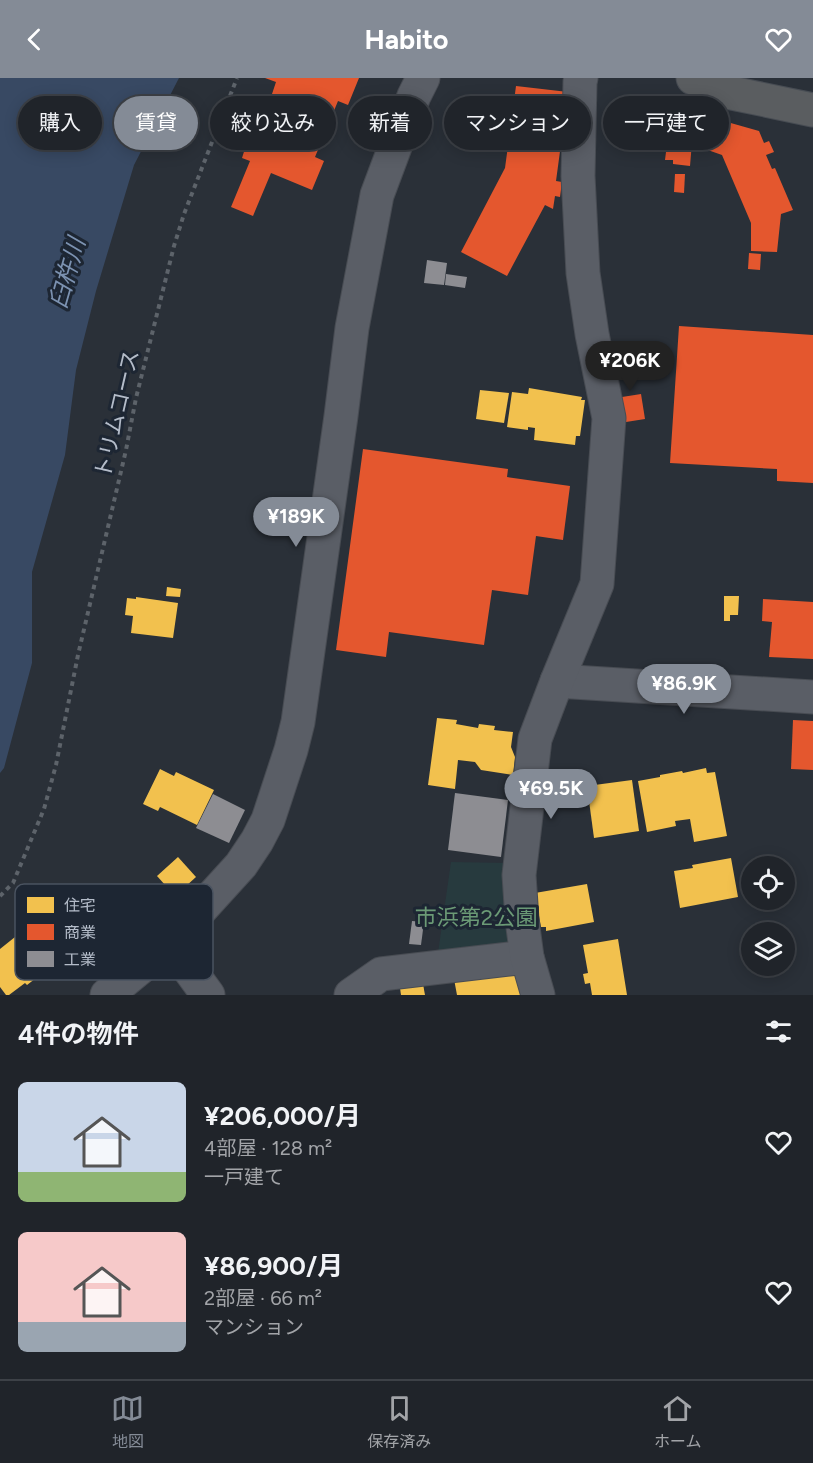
<!DOCTYPE html>
<html lang="ja">
<head>
<meta charset="utf-8">
<style>
	body { margin:0; font-family:Figtree,"Noto Sans JP",sans-serif; background:#282c32; color:#f1f3f6; height:100vh; display:flex; flex-direction:column; font-size:22px; white-space:nowrap }
	* { box-sizing:border-box; margin:0 }
	p { font-size:20px; color:#a2a4a8 }
	.icon { flex:none; width:33px; height:33px; fill:none; stroke:currentColor; stroke-width:2; stroke-linecap:round; stroke-linejoin:round }
	.map { position:relative; height:917px; overflow:hidden }
	.sheet { display:flex; flex-direction:column; background:#20242a; flex:1 }
	.sheet>* { flex:none }
	.top-card { position:absolute; left:18px; top:18px; width:777px; height:54px; display:flex; gap:12px }
	.fabs { position:absolute; left:741px; top:778px; display:grid; gap:12px }
	.fabs a { display:grid; place-items:center; width:54px; height:54px; border-radius:50%; background:#20242a; box-shadow:0 3px 15px #0003,0 0 0 2px #3d4147; font-size:30px }
	.price { position:absolute; translate:-50% -51px; padding:0 14px; border-radius:21px; background:#848b96; color:#fff; font-size:20px; line-height:39px; filter:drop-shadow(0 2px 3px #0008) }
	.price::after { content:''; position:absolute; left:50%; top:36px; width:18px; height:14px; margin-left:-9px; background:inherit; clip-path:polygon(0 0,100% 0,50% 100%) }
	.price.active { background:#222; color:#fff }
	ul { padding:0; list-style:none }
	li { display:flex; align-items:center; gap:18px; height:150px; padding:0 18px }
	li span { display:grid; place-items:center; flex:none; width:168px; height:120px; border-radius:9px; color:#555 }
	li>.icon { margin-inline-start:auto }
	span .icon { width:72px; height:72px; fill:#fffc; stroke-width:1 }
	li b { font-size:26px }
	h2 { display:flex; justify-content:space-between; align-items:center; height:72px; padding:0 18px; font-size:26px }
	.chip { padding:0 21px; border-radius:27px; background:#20242a; box-shadow:0 3px 15px #0003,0 0 0 2px #3d4147; font-size:21px; line-height:54px }
	.chip.active { background:#848b96; color:#fff }
	header { display:flex; justify-content:space-between; align-items:center; height:78px; padding:0 18px; background:#848b96; color:#fff; font-size:27px; font-weight:700 }
	.menu { display:flex; justify-content:space-around; align-items:center; height:84px; border-top:2px solid #3d4147; background:#20242a; font-size:16px; color:#a2a4a8 }
	.menu a { display:grid; justify-items:center; gap:3px }
	.menu .active { color:#848b96 }
	.map>svg:first-child { display:block }
	.green { fill:#273a3e }
	.water { fill:#384963 }
	.homes { fill:#f2c14e }
	.shops { fill:#e4572e }
	.industry { fill:#8d8d92 }
	.lines { fill:none; stroke-linecap:round; stroke-linejoin:round }
	.minor-casing { stroke:#484c53; stroke-width:35 }
	.highway-casing { stroke:#474c53; stroke-width:35 }
	.path { stroke:#5d636a; stroke-width:4; stroke-dasharray:4.5 4.5; stroke-linecap:butt }
	.minor { stroke:#5a5e66; stroke-width:33 }
	.highway { stroke:#5a5d60; stroke-width:33 }
	.labels { text-anchor:middle; dominant-baseline:central; stroke-width:6; stroke-linejoin:round; paint-order:stroke }
	.street-label { font-size:22px; fill:#b4bcc9; stroke:#1d2633 }
	.park-label { font-size:22px; fill:#6b9a76; stroke:#1d2633 }
	.water-label { font-size:24px; font-style:italic; fill:#7c92b1; stroke:#1d2633 }
	.key { fill:#1d2633; stroke:#4a5360; stroke-width:1.5 }
	.key-label { font-size:16px; fill:#b4bcc9 }
</style>
</head>
<body>
<header><svg class="icon" aria-label="back" viewBox="0 0 24 24"><path d="M15 5l-7 7 7 7"/></svg>Habito<svg class="icon" aria-label="heart" viewBox="0 0 24 24"><path d="M12 20l-8-8c-3-5 5-10 8-4 3-6 11-1 8 4z"/></svg></header>
<div class="map">
<svg width="813" height="917" viewBox="0 0 813 917">
	<rect width="100%" height="100%" fill="#2a3038"/>
	<!-- green -->
	<path class="green" d="M 451,784 L 506,785 L 509,868 L 438,875 Z"/>
	<!-- water -->
	<path class="water" d="M 0,0 L 179,0 L 134,87 L 96,213 L 76,292 L 65,377 L 32,494 L 32,585 L 4,690 L 0,695 Z"/>
	<!-- homes -->
	<g class="homes">
		<path d="M 529,310 L 582,319 L 581,322 L 585,322 L 580,358 L 576,358 L 575,367 L 534,362 L 535,350 L 528,349 L 528,352 L 507,349 L 512,314 L 528,316 Z"/>
		<path d="M 480,312 L 509,315 L 504,345 L 476,341 Z"/>
		<path d="M 167,509 L 181,511 L 180,519 L 166,518 Z"/>
		<path d="M 724,518 L 739,518 L 738,537 L 730,537 L 730,543 L 724,543 Z"/>
		<path d="M 136,519 L 178,525 L 173,560 L 131,555 L 133,538 L 125,537 L 127,520 L 136,521 Z"/>
		<path d="M 437,640 L 457,642 L 456,646 L 478,650 L 479,646 L 495,648 L 494,652 L 513,654 L 511,669 L 515,679 L 513,697 L 481,692 L 475,684 L 458,682 L 455,711 L 428,707 Z"/>
		<path d="M 706,690 L 707,695 L 715,694 L 727,758 L 694,764 L 690,741 L 675,743 L 676,748 L 647,754 L 638,703 L 660,699 L 660,697 L 682,693 L 683,695 Z"/>
		<path d="M 160,691 L 174,698 L 176,694 L 214,712 L 197,747 L 160,729 L 158,733 L 143,726 Z"/>
		<path d="M 632,702 L 639,753 L 594,760 L 587,708 Z"/>
		<path d="M 178,779 L 196,799 L 175,818 L 157,798 Z"/>
		<path d="M 731,780 L 738,819 L 680,830 L 674,793 L 693,790 L 692,787 Z"/>
		<path d="M 587,806 L 594,844 L 546,853 L 546,849 L 541,849 L 535,815 Z"/>
		<path d="M 31,822 L 41,831 L 55,849 L 48,855 L 60,870 L 35,890 L 40,897 L 27,907 L 25,905 L 9,917 L 6,917 L 0,909 L 0,871 L 30,847 L 27,843 L 28,842 L 20,835 Z"/>
		<path d="M 618,861 L 627,917 L 592,917 L 590,905 L 585,906 L 583,896 L 588,895 L 583,867 Z"/>
		<path d="M 515,891 L 523,917 L 457,917 L 454,901 Z"/>
		<path d="M 423,906 L 425,917 L 401,917 L 400,910 Z"/>
	</g>
	<!-- shops -->
	<g class="shops">
		<path d="M 265,0 L 359,0 L 348,27 L 338,23 L 315,79 L 324,83 L 312,112 L 271,95 L 253,138 L 231,129 L 250,83 L 242,80 L 249,58 L 257,60 L 260,52 L 252,49 L 263,16 L 271,19 L 276,4 Z"/>
		<path d="M 516,8 L 568,14 L 556,103 L 562,104 L 560,119 L 555,118 L 553,131 L 545,127 L 507,198 L 461,174 L 505,90 Z"/>
		<path d="M 706,38 L 759,53 L 764,65 L 769,63 L 774,74 L 766,77 L 772,91 L 775,90 L 793,132 L 781,136 L 777,174 L 751,173 L 751,145 L 722,77 L 702,70 Z"/>
		<path d="M 668,50 L 693,52 L 690,88 L 673,86 L 673,82 L 665,82 L 666,74 L 664,74 L 665,65 L 667,65 Z"/>
		<path d="M 675,96 L 685,96 L 684,115 L 674,114 Z"/>
		<path d="M 749,175 L 761,176 L 760,192 L 748,191 Z"/>
		<path d="M 679,248 L 813,257 L 813,405 L 777,403 L 777,391 L 670,385 Z"/>
		<path d="M 641,316 L 645,341 L 626,344 L 622,319 Z"/>
		<path d="M 363,371 L 508,391 L 507,399 L 570,408 L 563,462 L 536,458 L 528,517 L 492,512 L 484,567 L 389,554 L 386,579 L 336,572 Z"/>
		<path d="M 763,521 L 813,524 L 813,581 L 769,579 L 772,544 L 762,543 Z"/>
		<path d="M 793,642 L 813,643 L 813,692 L 791,691 Z"/>
	</g>
	<!-- industry -->
	<g class="industry">
		<path d="M 427,182 L 447,185 L 444,207 L 424,205 Z"/>
		<path d="M 446,196 L 467,199 L 465,210 L 445,207 Z"/>
		<path d="M 455,715 L 508,722 L 501,779 L 448,772 Z"/>
		<path d="M 213,716 L 245,732 L 229,765 L 196,750 Z"/>
		<path d="M 412,843 L 424,844 L 421,867 L 409,866 Z"/>
	</g>
	<g class="lines">
		<!-- minor casing -->
		<g class="minor-casing">
			<g id="minor">
				<path d="M 557,603 L 813,619"/>
				<path d="M 170,865 L 208,917"/>
				<path d="M 107,917 L 170,865 L 241,787 L 257,763 L 268,742 L 291,672 L 298,644 L 341,338 L 352,250 L 377,117 L 414,18 L 423,0"/>
				<path d="M 351,917 L 381,896 L 527,879"/>
				<path d="M 538,917 L 527,879 L 522,842 L 519,797 L 535,661 L 557,603 L 597,506 L 609,340 L 592,256 L 583,195 L 578,98 L 580,4 L 581,0"/>
			</g>
		</g>
		<!-- highway casing -->
		<g class="highway-casing">
			<path id="highway" d="M 693,0 L 727,14 L 813,32"/>
		</g>
		<!-- path -->
		<path class="path" d="M 0,818 L 13,805 L 44,731 L 56,687 L 78,577 L 126,372 L 136,320 L 174,168 L 184,136 L 237,0"/>
		<!-- minor -->
		<use href="#minor" class="minor"/>
		<!-- highway -->
		<use href="#highway" class="highway"/>
	</g>
	<g class="labels">
		<!-- street labels -->
		<g class="street-label">
			<text transform="translate(117 336) rotate(-77)">トリムコース</text>
		</g>
		<!-- park labels -->
		<g class="park-label">
			<text x="476" y="839">市浜第2公園</text>
		</g>
		<!-- water labels -->
		<g class="water-label">
			<text transform="translate(67 195) rotate(-74)">臼杵川</text>
		</g>
	</g>
	<!-- legend -->
	<rect x="15" y="806" width="198" height="96" rx="9" class="key"/>
	<rect x="27" y="819" width="27" height="16" fill="#f2c14e"/>
	<rect x="27" y="846" width="27" height="16" fill="#e4572e"/>
	<rect x="27" y="873" width="27" height="16" fill="#8d8d92"/>
	<g class="key-label">
		<text x="64" y="833">住宅</text>
		<text x="64" y="860">商業</text>
		<text x="64" y="887">工業</text>
	</g>
</svg>
<div class="fabs">
<a><svg class="icon" aria-label="locate" viewBox="0 0 24 24"><circle cx="12" cy="12" r="6"/><path d="M12 2v4M12 18v4M2 12h4M18 12h4"/></svg></a>
<a><svg class="icon" aria-label="layers" viewBox="0 0 24 24"><path d="M12 4l9 5-9 5-9-5zM3 14l9 5 9-5"/></svg></a>
</div>
<b class="price active" style="left:630px;top:314px">¥206K</b>
<b class="price" style="left:296px;top:470px">¥189K</b>
<b class="price" style="left:684px;top:637px">¥86.9K</b>
<b class="price" style="left:551px;top:742px">¥69.5K</b>
<div class="top-card">
<a class="chip">購入</a>
<a class="chip active">賃貸</a>
<a class="chip">絞り込み</a>
<a class="chip">新着</a>
<a class="chip">マンション</a>
<a class="chip">一戸建て</a>
</div>
</div>
<section class="sheet">
<h2>4件の物件<svg class="icon" aria-label="filters" viewBox="0 0 24 24"><path d="M4 7h16M4 17h16"/><circle cx="9" cy="7" r="2"/><circle cx="15" cy="17" r="2"/></svg></h2>
<ul>
<li><span style="background:linear-gradient(#c9d6e8 75%,#8fb573 0)"><svg class="icon" aria-label="home" viewBox="0 0 24 24"><path d="M3 11l9-7 9 7M6 9v11h12V9"/></svg></span><div><b>¥206,000/月</b><p>4部屋 · 128 m²</p><p>一戸建て</p></div><svg class="icon" aria-label="heart" viewBox="0 0 24 24"><path d="M12 20l-8-8c-3-5 5-10 8-4 3-6 11-1 8 4z"/></svg></li>
<li><span style="background:linear-gradient(#f6c9c9 75%,#9aa5b1 0)"><svg class="icon" aria-label="home" viewBox="0 0 24 24"><path d="M3 11l9-7 9 7M6 9v11h12V9"/></svg></span><div><b>¥86,900/月</b><p>2部屋 · 66 m²</p><p>マンション</p></div><svg class="icon" aria-label="heart" viewBox="0 0 24 24"><path d="M12 20l-8-8c-3-5 5-10 8-4 3-6 11-1 8 4z"/></svg></li>
</ul>
</section>
<nav class="menu">
<a class="active"><svg class="icon" aria-label="map" viewBox="0 0 24 24"><path d="M3 6l6-2 6 2 6-2v14l-6 2-6-2-6 2zM9 4v14M15 6v14"/></svg>地図</a>
<a><svg class="icon" aria-label="saved" viewBox="0 0 24 24"><path d="M7 4h10v16l-5-4-5 4z"/></svg>保存済み</a>
<a><svg class="icon" aria-label="home" viewBox="0 0 24 24"><path d="M3 11l9-7 9 7M6 9v11h12V9"/></svg>ホーム</a>
</nav>
</body>
</html>
